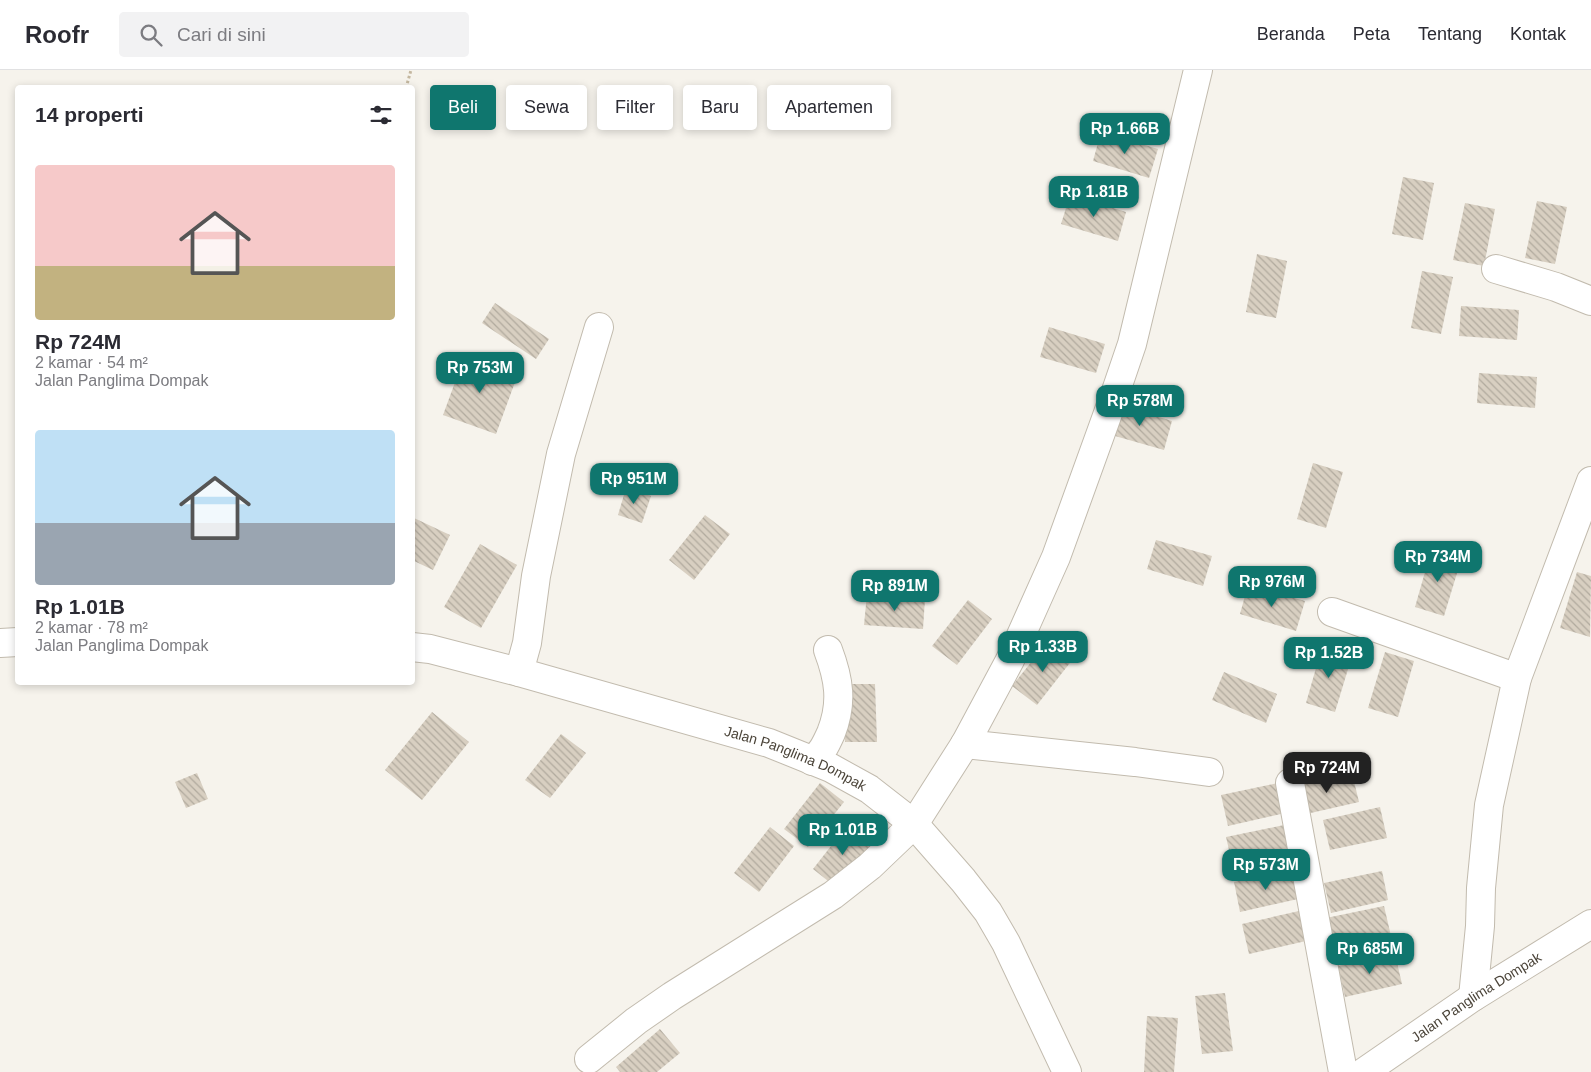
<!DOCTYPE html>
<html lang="id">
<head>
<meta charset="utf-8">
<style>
	body { margin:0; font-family:Arial,sans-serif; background:#f2f2f3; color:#2b2b33; height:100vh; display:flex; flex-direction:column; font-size:19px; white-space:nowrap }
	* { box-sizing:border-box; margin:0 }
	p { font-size:16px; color:#7c7c81 }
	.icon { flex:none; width:28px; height:28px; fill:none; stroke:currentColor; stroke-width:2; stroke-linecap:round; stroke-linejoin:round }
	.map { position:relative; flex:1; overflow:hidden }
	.sheet { position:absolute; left:15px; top:15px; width:400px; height:600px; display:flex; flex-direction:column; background:#fff; border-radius:5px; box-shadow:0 2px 8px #0003 }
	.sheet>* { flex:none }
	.hud { position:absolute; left:430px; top:15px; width:475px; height:45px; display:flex; gap:10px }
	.price { position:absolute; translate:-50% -42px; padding:0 11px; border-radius:10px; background:#0f766e; color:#fff; font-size:16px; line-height:32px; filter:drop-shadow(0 1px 2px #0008) }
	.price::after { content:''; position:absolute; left:50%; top:30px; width:15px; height:11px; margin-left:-8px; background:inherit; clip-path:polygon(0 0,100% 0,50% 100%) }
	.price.current { background:#222; color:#fff }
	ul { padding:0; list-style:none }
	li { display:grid; align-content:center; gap:10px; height:265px; padding:0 20px }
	li span { display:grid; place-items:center; height:155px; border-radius:5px; color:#555 }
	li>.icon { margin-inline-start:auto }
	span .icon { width:90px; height:90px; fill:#fffc; stroke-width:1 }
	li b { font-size:21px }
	h2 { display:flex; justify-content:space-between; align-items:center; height:60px; padding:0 20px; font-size:21px }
	.pill { padding:0 18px; border-radius:5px; background:#fff; box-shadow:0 2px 8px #0003; font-size:18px; line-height:45px }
	.pill.current { background:#0f766e; color:#fff }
	header { display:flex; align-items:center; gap:30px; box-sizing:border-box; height:70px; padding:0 25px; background:#fff; border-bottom:1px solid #e1e1e2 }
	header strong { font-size:24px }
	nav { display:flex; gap:28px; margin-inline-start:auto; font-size:18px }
	.search { width:350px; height:45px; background:#f2f2f3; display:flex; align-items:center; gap:12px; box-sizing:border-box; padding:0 18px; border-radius:5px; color:#7c7c81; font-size:19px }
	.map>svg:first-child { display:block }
	.building { fill:url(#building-back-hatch) }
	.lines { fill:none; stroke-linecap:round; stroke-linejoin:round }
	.minor-casing { stroke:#c2bbae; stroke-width:30 }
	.path { stroke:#c4b79f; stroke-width:3; stroke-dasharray:2.5 2.5; stroke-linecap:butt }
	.minor { stroke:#fff; stroke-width:28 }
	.labels { text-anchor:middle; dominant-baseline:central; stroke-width:4; stroke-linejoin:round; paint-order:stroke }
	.street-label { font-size:14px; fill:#4b4439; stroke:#fff }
</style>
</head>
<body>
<header>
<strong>Roofr</strong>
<div class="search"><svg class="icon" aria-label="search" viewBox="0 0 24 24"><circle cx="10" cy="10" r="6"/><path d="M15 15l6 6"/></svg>Cari di sini</div>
<nav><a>Beranda</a><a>Peta</a><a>Tentang</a><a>Kontak</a></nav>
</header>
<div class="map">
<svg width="1591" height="1002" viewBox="0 0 1591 1002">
	<defs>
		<pattern id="building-back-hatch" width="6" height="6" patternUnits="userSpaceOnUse" patternTransform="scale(1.25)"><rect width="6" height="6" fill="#d8cfc1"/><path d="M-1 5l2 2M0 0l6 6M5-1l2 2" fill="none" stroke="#b1aa9e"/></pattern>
	</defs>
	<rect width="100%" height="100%" fill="#f6f3ec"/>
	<!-- building -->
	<g class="building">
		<path d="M 1101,62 L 1158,79 L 1149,108 L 1093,91 Z"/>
		<path d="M 1403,107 L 1434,113 L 1423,170 L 1392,164 Z"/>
		<path d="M 1070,125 L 1126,142 L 1118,171 L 1061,154 Z"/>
		<path d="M 1537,131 L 1567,137 L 1555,194 L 1525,188 Z"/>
		<path d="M 1465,133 L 1495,139 L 1484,196 L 1453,190 Z"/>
		<path d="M 1257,184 L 1287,191 L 1276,248 L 1246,242 Z"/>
		<path d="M 1422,201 L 1453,207 L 1441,264 L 1411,258 Z"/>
		<path d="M 495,233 L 549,269 L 536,289 L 482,253 Z"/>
		<path d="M 1461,236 L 1519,240 L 1517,270 L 1459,266 Z"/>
		<path d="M 1049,257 L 1105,274 L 1096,303 L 1040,287 Z"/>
		<path d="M 465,285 L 518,304 L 496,364 L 443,345 Z"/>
		<path d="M 1479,303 L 1537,307 L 1535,338 L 1477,333 Z"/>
		<path d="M 1116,334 L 1172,351 L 1164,380 L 1108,364 Z"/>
		<path d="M 1313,393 L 1343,402 L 1326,458 L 1297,449 Z"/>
		<path d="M 626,418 L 651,426 L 642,453 L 618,445 Z"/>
		<path d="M 705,445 L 730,464 L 694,510 L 669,490 Z"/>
		<path d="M 414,448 L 450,465 L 433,500 L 412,490 L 412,452 Z"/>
		<path d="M 1156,470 L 1212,486 L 1203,516 L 1147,499 Z"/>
		<path d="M 480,474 L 517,495 L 481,558 L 444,537 Z"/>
		<path d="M 1431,481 L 1461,490 L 1444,546 L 1415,537 Z"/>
		<path d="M 1577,502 L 1591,506 L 1590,567 L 1560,558 Z"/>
		<path d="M 1248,515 L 1305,531 L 1296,561 L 1240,544 Z"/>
		<path d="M 867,524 L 925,529 L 923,559 L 864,555 Z"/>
		<path d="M 968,530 L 992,549 L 957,595 L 932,576 Z"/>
		<path d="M 1049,570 L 1073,589 L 1037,635 L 1012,616 Z"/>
		<path d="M 1322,577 L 1352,586 L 1335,642 L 1306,633 Z"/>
		<path d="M 1385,582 L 1414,591 L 1398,647 L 1368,638 Z"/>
		<path d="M 1224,602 L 1277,624 L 1266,653 L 1212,630 Z"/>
		<path d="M 845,614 L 875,614 L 877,672 L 845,672 Z"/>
		<path d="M 432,642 L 469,672 L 422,730 L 385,700 Z"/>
		<path d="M 561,664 L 586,683 L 550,728 L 525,710 Z"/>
		<path d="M 197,703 L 208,729 L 186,738 L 175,712 Z"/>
		<path d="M 1352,703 L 1359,732 L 1302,745 L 1295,716 Z"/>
		<path d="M 820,713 L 844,732 L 808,777 L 784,759 Z"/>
		<path d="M 1278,713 L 1285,743 L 1228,756 L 1221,725 Z"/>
		<path d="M 1380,737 L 1387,768 L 1330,780 L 1323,750 Z"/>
		<path d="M 849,753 L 873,772 L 837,818 L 813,799 Z"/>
		<path d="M 1284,755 L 1290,785 L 1233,797 L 1226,767 Z"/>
		<path d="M 770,757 L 794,776 L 759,822 L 734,803 Z"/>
		<path d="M 1291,799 L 1298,829 L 1240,842 L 1234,812 Z"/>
		<path d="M 1382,801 L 1388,830 L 1331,843 L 1324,813 Z"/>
		<path d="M 1384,836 L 1391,866 L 1333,878 L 1326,848 Z"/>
		<path d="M 1299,841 L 1306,871 L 1249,884 L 1242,854 Z"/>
		<path d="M 1395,884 L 1402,914 L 1345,927 L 1338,896 Z"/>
		<path d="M 1225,923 L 1233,981 L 1202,984 L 1195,926 Z"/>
		<path d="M 1147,946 L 1178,948 L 1174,1002 L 1144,1002 Z"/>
		<path d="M 660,959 L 680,983 L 657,1002 L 620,1002 L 616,997 Z"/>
	</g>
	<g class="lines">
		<!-- minor casing -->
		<g class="minor-casing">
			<g id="minor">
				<path d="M 1496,199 L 1556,217 L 1591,231"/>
				<path d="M 1332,542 L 1517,608"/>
				<path d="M 0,573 L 18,572"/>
				<path id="s1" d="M 412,577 L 430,579 L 519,602 L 769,673 L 831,698 L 869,719 L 914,754 L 963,810 L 988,842 L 1006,873 L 1067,1002"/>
				<path d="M 519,602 L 527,573 L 536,506 L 561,384 L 599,257"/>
				<path d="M 965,674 L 1135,692 L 1209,702"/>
				<path d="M 812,691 C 822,683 826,674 831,663 C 843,633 839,609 828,580"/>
				<path d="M 1290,713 L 1343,1002"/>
				<path d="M 1473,927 L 1480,856 L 1481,818 L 1489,735 L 1517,608 L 1591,411"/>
				<path d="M 589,989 L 636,951 L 672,926 L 833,825 L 870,796 L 914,754 L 965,674 L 1010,590 L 1056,487 L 1116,321 L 1132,274 L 1198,0"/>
				<path id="s2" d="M 1364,1002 L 1473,927 L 1591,854"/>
			</g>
		</g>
		<!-- path -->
		<path class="path" d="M 406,18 L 411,0"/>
		<!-- minor -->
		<use href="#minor" class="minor"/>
	</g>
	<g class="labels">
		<!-- street labels -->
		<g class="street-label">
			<text stroke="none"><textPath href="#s1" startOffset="400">Jalan Panglima Dompak</textPath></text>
			<text stroke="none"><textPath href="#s2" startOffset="135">Jalan Panglima Dompak</textPath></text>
		</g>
	</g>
</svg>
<b class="price" style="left:1125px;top:85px">Rp 1.66B</b>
<b class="price" style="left:1094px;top:148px">Rp 1.81B</b>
<b class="price" style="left:480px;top:324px">Rp 753M</b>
<b class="price" style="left:1140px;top:357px">Rp 578M</b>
<b class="price" style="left:634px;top:435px">Rp 951M</b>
<b class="price" style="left:1438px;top:513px">Rp 734M</b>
<b class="price" style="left:1272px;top:538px">Rp 976M</b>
<b class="price" style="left:895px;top:542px">Rp 891M</b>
<b class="price" style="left:1043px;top:603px">Rp 1.33B</b>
<b class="price" style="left:1329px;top:609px">Rp 1.52B</b>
<b class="price current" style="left:1327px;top:724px">Rp 724M</b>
<b class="price" style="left:843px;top:786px">Rp 1.01B</b>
<b class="price" style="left:1266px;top:821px">Rp 573M</b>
<b class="price" style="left:1370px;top:905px">Rp 685M</b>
<div class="hud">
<a class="pill current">Beli</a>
<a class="pill">Sewa</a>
<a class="pill">Filter</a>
<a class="pill">Baru</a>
<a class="pill">Apartemen</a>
</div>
<section class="sheet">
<h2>14 properti<svg class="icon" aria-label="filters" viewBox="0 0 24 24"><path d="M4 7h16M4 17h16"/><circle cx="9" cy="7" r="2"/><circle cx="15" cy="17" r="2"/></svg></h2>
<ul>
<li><span style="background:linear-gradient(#f6c9c9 65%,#c2b280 0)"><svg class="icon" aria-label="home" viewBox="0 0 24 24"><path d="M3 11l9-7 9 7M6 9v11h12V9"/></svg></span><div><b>Rp 724M</b><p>2 kamar · 54 m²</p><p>Jalan Panglima Dompak</p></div></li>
<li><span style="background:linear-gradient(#bfe0f5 60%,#9aa5b1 0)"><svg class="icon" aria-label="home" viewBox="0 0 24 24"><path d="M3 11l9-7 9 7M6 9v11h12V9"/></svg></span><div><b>Rp 1.01B</b><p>2 kamar · 78 m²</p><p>Jalan Panglima Dompak</p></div></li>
</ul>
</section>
</div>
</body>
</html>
